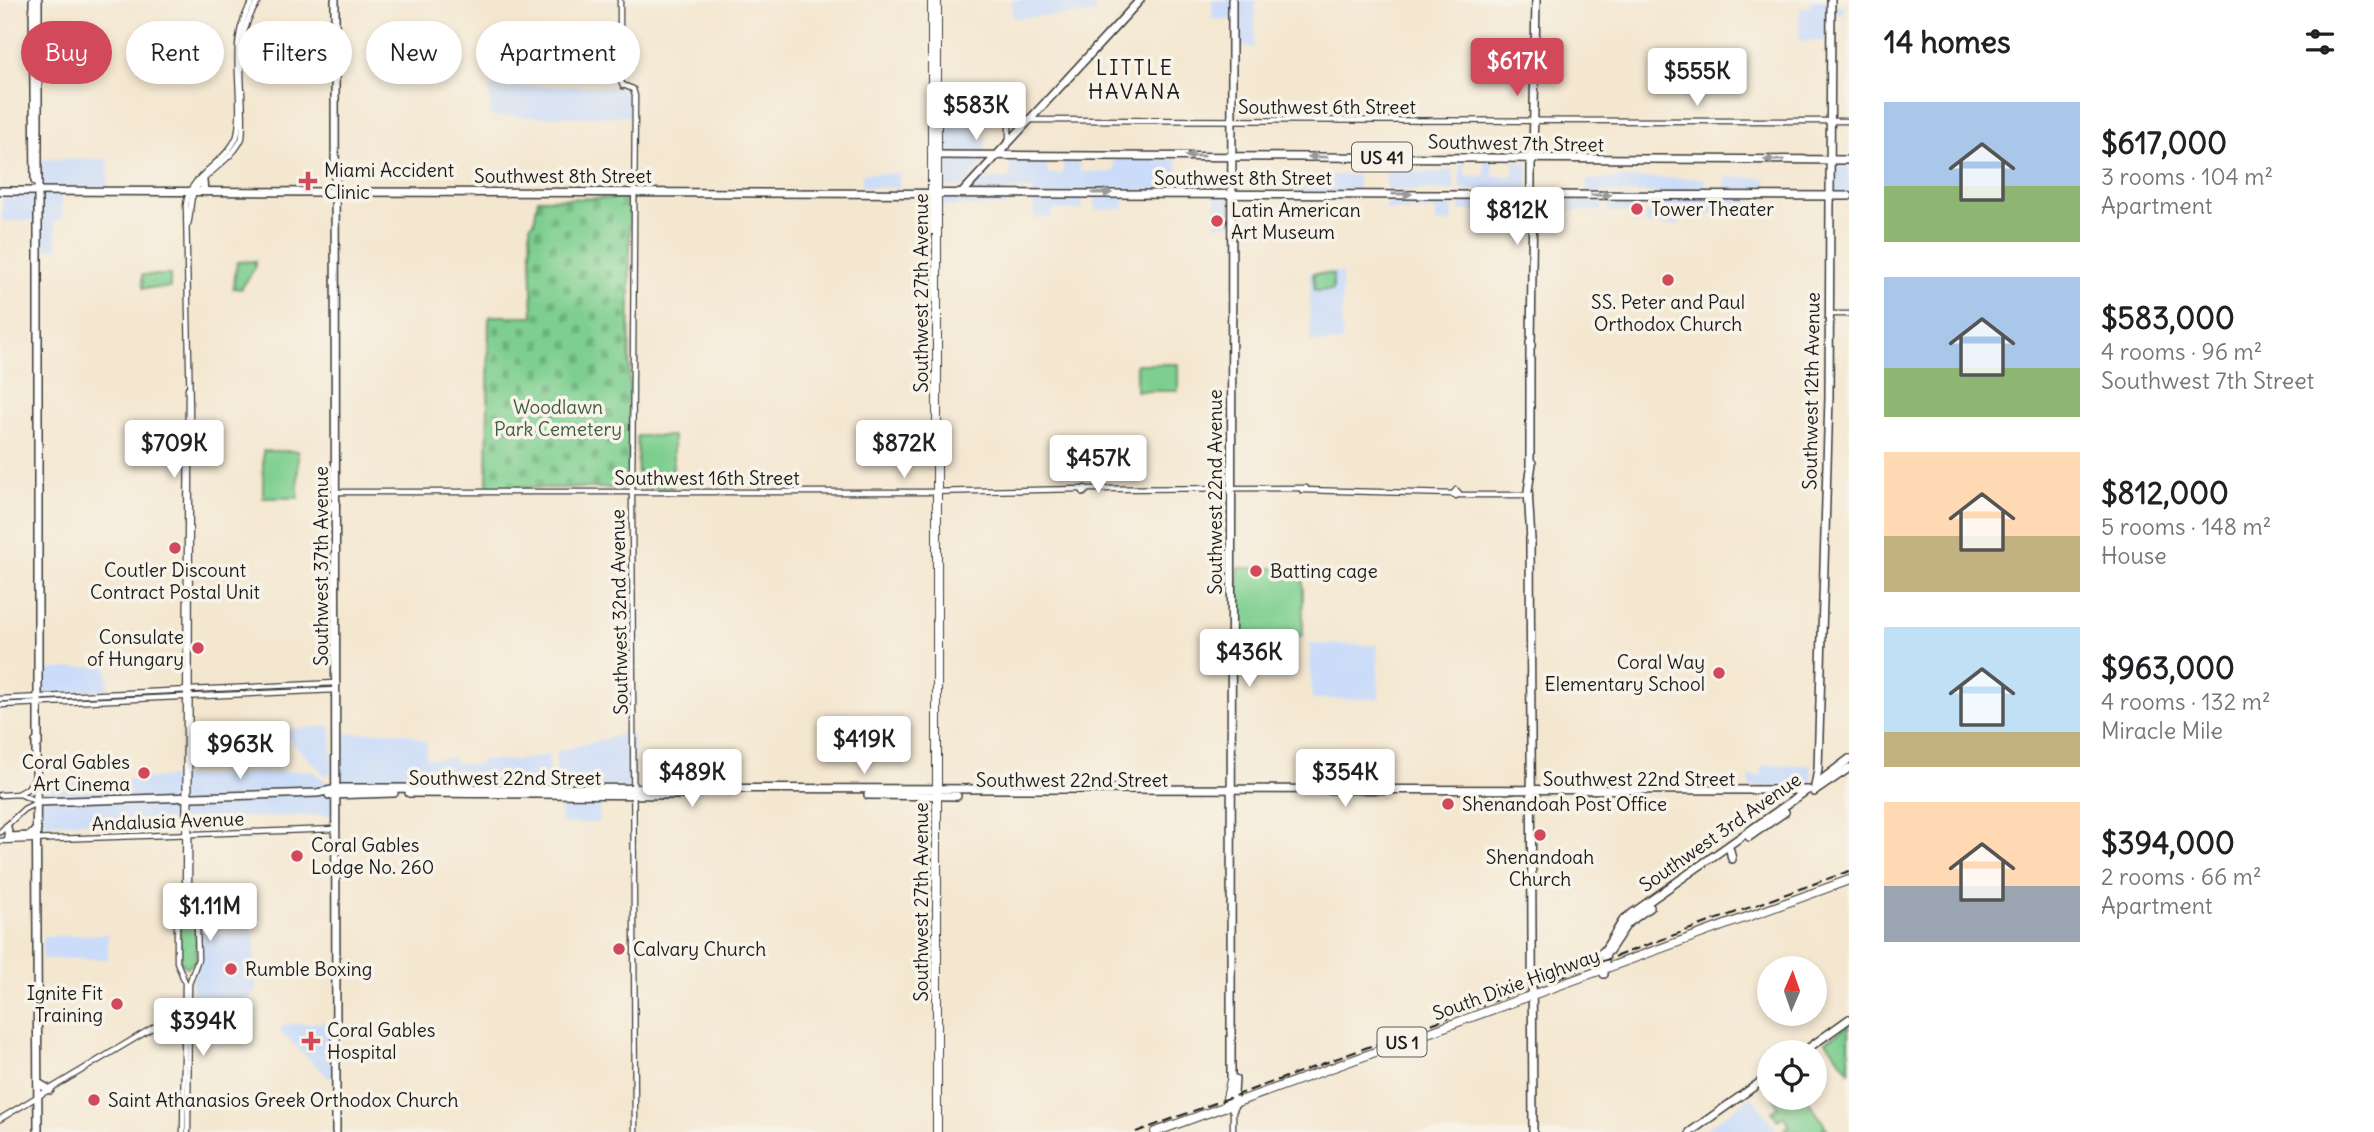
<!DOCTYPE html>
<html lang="en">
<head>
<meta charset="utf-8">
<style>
	body { margin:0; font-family:Delius,sans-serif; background:#f2f2f2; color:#202124; height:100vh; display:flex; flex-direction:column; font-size:26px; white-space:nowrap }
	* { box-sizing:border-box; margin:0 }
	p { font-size:23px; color:#757577 }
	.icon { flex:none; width:38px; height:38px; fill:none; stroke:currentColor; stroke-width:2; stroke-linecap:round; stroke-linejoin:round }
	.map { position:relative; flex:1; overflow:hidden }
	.side { display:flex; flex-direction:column; background:#fff; width:525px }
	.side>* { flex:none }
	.top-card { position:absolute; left:21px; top:21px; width:665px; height:63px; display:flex; gap:14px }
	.needle { width:46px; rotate:2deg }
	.tools { position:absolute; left:1757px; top:956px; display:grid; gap:14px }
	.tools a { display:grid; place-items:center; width:70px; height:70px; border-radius:50%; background:#fff; box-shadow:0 4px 10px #0003; font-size:35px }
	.price { position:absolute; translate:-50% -60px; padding:0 16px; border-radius:7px; background:#fff; color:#222; font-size:23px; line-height:46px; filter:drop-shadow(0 2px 4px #0008) }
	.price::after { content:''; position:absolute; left:50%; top:42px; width:21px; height:16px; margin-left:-10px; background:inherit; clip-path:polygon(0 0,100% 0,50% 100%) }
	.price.current { background:#d1495b; color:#fff }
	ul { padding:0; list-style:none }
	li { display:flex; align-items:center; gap:21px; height:175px; padding:0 35px }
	li span { display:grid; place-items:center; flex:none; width:196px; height:140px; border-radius:0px; color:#555 }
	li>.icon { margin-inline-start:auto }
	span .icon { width:84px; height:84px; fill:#fffc; stroke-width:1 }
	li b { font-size:30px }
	h2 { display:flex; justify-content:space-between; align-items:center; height:84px; padding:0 35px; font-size:30px }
	.tag { padding:0 24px; border-radius:32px; background:#fff; box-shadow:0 4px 10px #0003; font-size:24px; line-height:63px }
	.tag.current { background:#d1495b; color:#fff }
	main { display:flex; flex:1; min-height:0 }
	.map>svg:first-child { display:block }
	.built { fill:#cadcf9 }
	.cemetery { fill:url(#cemetery-stones); stroke:#4d7656; stroke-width:2 }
	.park { fill:#7ecf8f; stroke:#4d7656; stroke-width:2 }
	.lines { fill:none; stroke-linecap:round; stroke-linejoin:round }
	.minor-casing { stroke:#3c3a37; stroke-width:7 }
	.major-casing { stroke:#3c3a37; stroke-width:10 }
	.highway-casing { stroke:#3c3a37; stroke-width:10 }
	.minor { stroke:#fff; stroke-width:4.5 }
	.major { stroke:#fff; stroke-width:7 }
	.highway { stroke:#fff; stroke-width:8 }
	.rail { stroke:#1c1c1c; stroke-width:2; stroke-dasharray:10 5; stroke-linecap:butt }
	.oneway { fill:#999 }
	.poi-dot { fill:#d1495b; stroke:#f7f3e8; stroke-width:2.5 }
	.labels { text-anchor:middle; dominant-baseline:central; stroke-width:7; stroke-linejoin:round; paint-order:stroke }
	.shield { fill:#f7f3e8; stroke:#5e5c59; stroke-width:2 }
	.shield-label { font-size:18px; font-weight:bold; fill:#1c1c1c }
	.street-label { font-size:19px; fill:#1c1c1c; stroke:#f7f3e8 }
	.poi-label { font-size:19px; fill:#1c1c1c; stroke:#f7f3e8; text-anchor:start }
	.park-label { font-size:19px; fill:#3e5b44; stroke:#f7f3e8 }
	.neighbourhood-label { font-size:21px; letter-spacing:2px; fill:#1c1c1c; stroke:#f7f3e8 }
</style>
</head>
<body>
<main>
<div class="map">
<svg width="1849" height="1132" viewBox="0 0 1849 1132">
	<defs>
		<pattern id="cemetery-stones" width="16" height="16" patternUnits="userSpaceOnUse" patternTransform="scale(1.75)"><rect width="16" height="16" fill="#7ecf8f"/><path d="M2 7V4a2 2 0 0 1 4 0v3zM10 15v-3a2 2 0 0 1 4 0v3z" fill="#6cb17b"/></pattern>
	</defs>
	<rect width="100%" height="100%" fill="#f7f3e8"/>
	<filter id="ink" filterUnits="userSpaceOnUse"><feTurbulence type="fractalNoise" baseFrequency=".0143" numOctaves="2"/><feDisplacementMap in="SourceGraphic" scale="14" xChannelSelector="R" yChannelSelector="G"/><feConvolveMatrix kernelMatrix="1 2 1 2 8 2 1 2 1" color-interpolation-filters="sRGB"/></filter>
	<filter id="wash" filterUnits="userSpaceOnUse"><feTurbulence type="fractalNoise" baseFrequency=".00686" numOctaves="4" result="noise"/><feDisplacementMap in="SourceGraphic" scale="28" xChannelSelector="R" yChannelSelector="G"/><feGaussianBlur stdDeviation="1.57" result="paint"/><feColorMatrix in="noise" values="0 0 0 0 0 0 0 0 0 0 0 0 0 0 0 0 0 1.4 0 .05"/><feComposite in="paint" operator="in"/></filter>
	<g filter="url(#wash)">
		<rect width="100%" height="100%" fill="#f4e7d0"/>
		<!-- built -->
		<g class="built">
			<path d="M 1012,0 L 1095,0 L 1095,14 L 1012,18 Z"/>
			<path d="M 1212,0 L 1256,0 L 1254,48 L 1237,45 L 1237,20 L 1212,19 Z"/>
			<path d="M 1811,0 L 1827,0 L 1828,5 L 1844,6 L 1844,15 L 1827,15 L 1827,41 L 1799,41 L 1800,7 L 1810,7 Z"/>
			<path d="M 491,86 L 617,86 L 632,96 L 632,116 L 491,117 L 489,88 Z"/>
			<path d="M 1005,94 L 1005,118 L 980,119 L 979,138 L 985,138 L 984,162 L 962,187 L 940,188 L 940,95 Z"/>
			<path d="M 1010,157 L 1047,157 L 1047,174 L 1063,174 L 1063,161 L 1079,161 L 1080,172 L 1114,172 L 1114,159 L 1177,159 L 1178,174 L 1186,174 L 1186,191 L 1124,191 L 1124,209 L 1095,210 L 1095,194 L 1082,195 L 1082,210 L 1053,210 L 1052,218 L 1034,218 L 1033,190 L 1008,190 L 1008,206 L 939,206 L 939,195 L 967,194 L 980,175 L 990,179 L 1010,179 Z"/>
			<path d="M 42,159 L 108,159 L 108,188 L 61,189 L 62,220 L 55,220 L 57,249 L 40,249 L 40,221 L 2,221 L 2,194 L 42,194 Z"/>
			<path d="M 1387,160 L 1414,160 L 1415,173 L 1454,170 L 1454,190 L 1386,190 Z"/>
			<path d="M 1465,160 L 1465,176 L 1484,176 L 1484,161 L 1493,161 L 1493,176 L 1513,176 L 1513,161 L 1529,163 L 1528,190 L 1460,190 L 1460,164 Z"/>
			<rect x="1831" y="164" width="18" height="30"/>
			<path d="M 899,173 L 899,188 L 862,187 L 862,174 Z"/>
			<path d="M 1296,175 L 1358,175 L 1358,192 L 1297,192 Z"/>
			<path d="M 1725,177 L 1766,178 L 1766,190 L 1765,193 L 1750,193 L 1749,205 L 1735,205 L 1734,213 L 1680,214 L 1680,225 L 1645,225 L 1645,213 L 1662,212 L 1661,198 L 1725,197 Z"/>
			<path d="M 1613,178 L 1705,178 L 1705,193 L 1587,193 L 1587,180 Z"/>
			<path d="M 1215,195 L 1230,196 L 1231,225 L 1216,225 Z"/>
			<path d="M 1388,198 L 1452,199 L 1453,222 L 1436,223 L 1436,210 L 1385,210 Z"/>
			<path d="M 1461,199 L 1527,199 L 1529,211 L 1460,211 Z"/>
			<path d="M 1538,199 L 1601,199 L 1603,211 L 1537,211 Z"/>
			<path d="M 1639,199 L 1639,224 L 1633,225 L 1633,212 L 1609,212 L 1608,199 Z"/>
			<path d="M 1310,272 L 1342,272 L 1342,343 L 1310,342 Z"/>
			<path d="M 1309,644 L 1377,645 L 1379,699 L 1312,699 Z"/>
			<path d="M 108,665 L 108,690 L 43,694 L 42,670 Z"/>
			<path d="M 331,726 L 332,771 L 326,776 L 279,730 Z"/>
			<path d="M 388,731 L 409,734 L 427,742 L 426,758 L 453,758 L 457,763 L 481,765 L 481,760 L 515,761 L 549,755 L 548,786 L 340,786 L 341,734 Z"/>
			<path d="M 623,734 L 633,734 L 633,787 L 600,787 L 599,823 L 560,824 L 560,787 L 556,787 L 556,752 Z"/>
			<path d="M 1762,765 L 1811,765 L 1813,780 L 1803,788 L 1749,787 L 1749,776 L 1761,776 Z"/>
			<path d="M 311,770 L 333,787 L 333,815 L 40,823 L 40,784 Z"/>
			<path d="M 254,931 L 256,991 L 233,1015 L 195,1016 L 191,1009 L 192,980 L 201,956 L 201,933 Z"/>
			<path d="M 108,934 L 108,959 L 42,959 L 43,936 Z"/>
			<path d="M 332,1022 L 333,1065 L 331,1080 L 279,1031 L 286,1024 Z"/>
			<path d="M 1752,1096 L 1778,1132 L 1701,1132 Z"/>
		</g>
		<!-- cemetery -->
		<path class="cemetery" d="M 630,198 L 629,488 L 487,488 L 489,319 L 491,316 L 533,316 L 530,225 L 534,222 L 538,199 Z"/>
		<!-- park -->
		<g class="park">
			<path d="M 255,261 L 255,268 L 241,289 L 233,288 L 237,262 Z"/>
			<path d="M 1313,273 L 1333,274 L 1333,290 L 1315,291 Z"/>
			<path d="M 142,275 L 170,275 L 170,288 L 143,288 Z"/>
			<rect x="1136" y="364" width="42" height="27"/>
			<path d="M 637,436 L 673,436 L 673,488 L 638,488 Z"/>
			<rect x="263" y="451" width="35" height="47"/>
			<path d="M 1238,568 L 1303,568 L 1303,637 L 1239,637 Z"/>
			<path d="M 190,919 L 196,924 L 196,960 L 187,968 L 179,960 L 179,923 Z"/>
			<path d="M 1849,1025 L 1849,1071 L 1826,1041 Z"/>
			<path d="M 1774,1097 L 1806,1097 L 1828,1130 L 1823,1127 L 1822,1132 L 1786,1132 L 1784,1129 L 1790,1126 L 1784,1116 L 1778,1120 L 1772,1112 L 1778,1107 Z"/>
		</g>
	</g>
	<g filter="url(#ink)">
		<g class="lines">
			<!-- minor casing -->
			<g class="minor-casing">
				<g id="minor">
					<path d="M 620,0 L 620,79 L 623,86"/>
					<path d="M 623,85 L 633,89 L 635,96 L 632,497 L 635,1132"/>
					<path d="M 936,120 L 1849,121"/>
					<path d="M 1009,120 L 1009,140"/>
					<path d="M 188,224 C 192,212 188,199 197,187 C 210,169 233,159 242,138 C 247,93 228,38 260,0"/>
					<path d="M 1829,314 L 1849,314"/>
					<path d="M 1085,488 L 1086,491 L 1084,493 L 1082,490 Z"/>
					<path d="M 1086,489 L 1306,488"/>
					<path d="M 1302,490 L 1453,494"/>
					<path d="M 1456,490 L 1459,493 L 1456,496 L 1453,494 Z"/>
					<path d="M 337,492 L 925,492 L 1082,489"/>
					<path d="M 1458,495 L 1530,495"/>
					<path d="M 0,699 L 336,683"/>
					<path d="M 0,705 L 336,690"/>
					<path d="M 18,794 L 27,789 L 34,779"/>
					<path d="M 0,795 L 20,794 L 37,802"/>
					<path d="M 0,832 L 24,809 L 36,803"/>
					<path d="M 0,841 L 335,829"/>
					<path d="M 165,1021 L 185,1019"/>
					<path d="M 1233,1109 L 1233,1132"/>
					<path d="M 0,1119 L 164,1021 L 185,1004"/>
					<path d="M 183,1132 L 185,982 L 177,962 L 177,924 L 185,903 L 188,388"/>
					<path d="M 188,1132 L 189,984 L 198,959 L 197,926 L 189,895 L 190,413 L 186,205 C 189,174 226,164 237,136 C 246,91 224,40 254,0"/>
				</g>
			</g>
			<!-- major casing -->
			<g class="major-casing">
				<g id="major">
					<path d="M 33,0 L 35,181"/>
					<path d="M 335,0 L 336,1132"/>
					<path d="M 932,155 L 1849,160"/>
					<path d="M 1533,160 L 1536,0"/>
					<path d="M 203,181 L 204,191"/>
					<path d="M 0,191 L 1849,196"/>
					<path d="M 963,192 L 1140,0"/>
					<path d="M 1531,199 L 1531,155"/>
					<path d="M 1530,342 L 1530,466"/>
					<path d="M 1531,346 L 1533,195"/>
					<path d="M 325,513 L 336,502"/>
					<path d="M 1530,538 L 1533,1132"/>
					<path d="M 1531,540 L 1528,491 L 1532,463"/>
					<path d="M 36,742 L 38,1132"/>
					<path d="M 38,744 L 38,0"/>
					<path d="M 1816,784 L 1849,759"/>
					<path d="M 1815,791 L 1849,768"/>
					<path d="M 1814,792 L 1818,769 L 1829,398 L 1831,0"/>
					<path d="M 409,793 L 681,795"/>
					<path d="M 329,795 L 394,793"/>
					<path d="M 868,795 L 957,796"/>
					<path d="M 37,802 L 317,793 L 342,788 L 1808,790"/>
					<path d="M 7,827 L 9,837 L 30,836 L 37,829"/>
					<path d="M 1749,837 L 1785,812"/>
					<path d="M 1730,850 L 1732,859"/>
					<path d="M 1609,951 L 1627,924 L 1650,907"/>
					<path d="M 1591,960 L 1605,950"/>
					<path d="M 1604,974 L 1606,948 L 1624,919 L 1806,791"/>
					<path d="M 1803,1052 L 1849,1019"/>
					<path d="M 38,1083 L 50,1090"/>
					<path d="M 1231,1084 L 1232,0"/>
					<path d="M 1233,1109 L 1235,1079"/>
					<path d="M 1690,1132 L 1769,1076"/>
				</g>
			</g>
			<!-- highway casing -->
			<g class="highway-casing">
				<g id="highway">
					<path d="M 932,0 L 932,230"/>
					<path d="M 1225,1107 L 1231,1080"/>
					<path d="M 937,1132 L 937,0"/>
					<path d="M 1155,1132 L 1849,880"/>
				</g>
			</g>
			<!-- minor -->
			<use href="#minor" class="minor"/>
			<!-- major -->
			<use href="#major" class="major"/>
			<!-- highway -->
			<use href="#highway" class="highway"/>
			<!-- rail -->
			<path class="rail" d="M 1136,1132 L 1849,871"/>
		</g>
		<!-- one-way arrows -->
		<defs><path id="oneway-solid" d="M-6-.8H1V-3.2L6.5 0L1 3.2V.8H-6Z" transform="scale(1.75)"/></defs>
		<g class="oneway">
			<use href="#oneway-solid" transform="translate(1195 156) rotate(-180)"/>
			<use href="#oneway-solid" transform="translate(1318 157) rotate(-179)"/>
			<use href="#oneway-solid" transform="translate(1774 160) rotate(-180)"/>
			<use href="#oneway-solid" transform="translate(1102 193)"/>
			<use href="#oneway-solid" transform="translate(1402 194)"/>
			<use href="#oneway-solid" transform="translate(1601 195)"/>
		</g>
	</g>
	<!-- markers -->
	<g class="poi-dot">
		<path d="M304.5 170.5h7v7h7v7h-7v7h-7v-7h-7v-7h7z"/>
		<circle cx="1637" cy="209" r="7"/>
		<circle cx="1217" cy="221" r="7"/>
		<circle cx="1668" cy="280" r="7"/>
		<circle cx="175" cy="548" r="7"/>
		<circle cx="1256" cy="571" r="7"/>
		<circle cx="198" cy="648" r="7"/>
		<circle cx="1719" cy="673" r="7"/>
		<circle cx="144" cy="773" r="7"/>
		<circle cx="1448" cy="804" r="7"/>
		<circle cx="1540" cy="835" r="7"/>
		<circle cx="297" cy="856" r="7"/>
		<circle cx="619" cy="949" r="7"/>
		<circle cx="231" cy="969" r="7"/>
		<circle cx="117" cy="1004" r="7"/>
		<path d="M307.5 1030.5h7v7h7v7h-7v7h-7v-7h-7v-7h7z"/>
		<circle cx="94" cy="1100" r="7"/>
	</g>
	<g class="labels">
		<!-- shield labels -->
		<g class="shield">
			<rect x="1352" y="142.5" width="60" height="29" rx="5"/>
			<rect x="1377.5" y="1027.5" width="49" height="29" rx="5"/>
		</g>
		<g class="shield-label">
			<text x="1382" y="157">US 41</text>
			<text x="1402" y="1042">US 1</text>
		</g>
		<!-- street labels -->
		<g class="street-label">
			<text x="1327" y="107">Southwest 6th Street</text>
			<text transform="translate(1516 143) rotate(1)">Southwest 7th Street</text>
			<text x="563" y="176">Southwest 8th Street</text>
			<text x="1243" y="178">Southwest 8th Street</text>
			<text transform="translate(921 293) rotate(-90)">Southwest 27th Avenue</text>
			<text transform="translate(1811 391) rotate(-89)">Southwest 12th Avenue</text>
			<text x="707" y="478">Southwest 16th Street</text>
			<text transform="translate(1215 492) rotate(-90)">Southwest 22nd Avenue</text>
			<text transform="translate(321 566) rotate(-90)">Southwest 37th Avenue</text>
			<text transform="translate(619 612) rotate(-91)">Southwest 32nd Avenue</text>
			<text x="505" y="778">Southwest 22nd Street</text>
			<text x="1639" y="779">Southwest 22nd Street</text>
			<text x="1072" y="780">Southwest 22nd Street</text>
			<text transform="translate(168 821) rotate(-2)">Andalusia Avenue</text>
			<text transform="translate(1720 832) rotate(-35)">Southwest 3rd Avenue</text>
			<text transform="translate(921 902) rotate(-90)">Southwest 27th Avenue</text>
			<text transform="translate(1516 984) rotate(-20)">South Dixie Highway</text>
		</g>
		<!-- poi labels -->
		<g class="poi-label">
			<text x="324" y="170">Miami Accident<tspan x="324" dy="22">Clinic</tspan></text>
			<text x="1651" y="209">Tower Theater</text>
			<text x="1231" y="210">Latin American<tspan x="1231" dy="22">Art Museum</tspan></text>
			<text x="1668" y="302" text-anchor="middle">SS. Peter and Paul<tspan x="1668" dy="22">Orthodox Church</tspan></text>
			<text x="175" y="570" text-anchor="middle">Coutler Discount<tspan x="175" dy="22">Contract Postal Unit</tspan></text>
			<text x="1270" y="571">Batting cage</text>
			<text x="184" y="637" text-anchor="end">Consulate<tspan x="184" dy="22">of Hungary</tspan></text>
			<text x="1705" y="662" text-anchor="end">Coral Way<tspan x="1705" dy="22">Elementary School</tspan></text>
			<text x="130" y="762" text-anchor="end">Coral Gables<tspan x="130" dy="22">Art Cinema</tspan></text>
			<text x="1462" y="804">Shenandoah Post Office</text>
			<text x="311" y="845">Coral Gables<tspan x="311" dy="22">Lodge No. 260</tspan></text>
			<text x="1540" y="857" text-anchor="middle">Shenandoah<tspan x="1540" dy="22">Church</tspan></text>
			<text x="633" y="949">Calvary Church</text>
			<text x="245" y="969">Rumble Boxing</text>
			<text x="103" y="993" text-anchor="end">Ignite Fit<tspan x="103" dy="22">Training</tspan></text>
			<text x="327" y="1030">Coral Gables<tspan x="327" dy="22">Hospital</tspan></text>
			<text x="108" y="1100">Saint Athanasios Greek Orthodox Church</text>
		</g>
		<!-- park labels -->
		<g class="park-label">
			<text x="558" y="407">Woodlawn<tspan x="558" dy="22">Park Cemetery</tspan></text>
		</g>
		<!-- neighbourhood labels -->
		<g class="neighbourhood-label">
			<text x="1135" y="67">LITTLE<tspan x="1135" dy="24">HAVANA</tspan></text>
		</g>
	</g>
</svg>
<div class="tools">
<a><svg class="needle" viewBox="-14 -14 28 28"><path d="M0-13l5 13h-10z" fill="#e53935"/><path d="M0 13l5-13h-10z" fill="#757577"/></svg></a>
<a><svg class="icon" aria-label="locate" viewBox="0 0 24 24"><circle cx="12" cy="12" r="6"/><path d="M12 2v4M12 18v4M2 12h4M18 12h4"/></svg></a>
</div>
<b class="price current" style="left:1517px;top:98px">$617K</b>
<b class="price" style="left:1697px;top:108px">$555K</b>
<b class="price" style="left:976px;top:142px">$583K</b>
<b class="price" style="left:1517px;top:247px">$812K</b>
<b class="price" style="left:174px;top:480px">$709K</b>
<b class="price" style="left:904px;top:480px">$872K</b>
<b class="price" style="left:1098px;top:495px">$457K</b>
<b class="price" style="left:1249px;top:689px">$436K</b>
<b class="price" style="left:864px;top:776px">$419K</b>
<b class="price" style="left:240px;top:781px">$963K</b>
<b class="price" style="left:692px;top:809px">$489K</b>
<b class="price" style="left:1345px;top:809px">$354K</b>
<b class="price" style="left:210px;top:943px">$1.11M</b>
<b class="price" style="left:203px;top:1058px">$394K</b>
<div class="top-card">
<a class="tag current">Buy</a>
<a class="tag">Rent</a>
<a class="tag">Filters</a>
<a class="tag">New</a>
<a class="tag">Apartment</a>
</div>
</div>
<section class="side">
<h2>14 homes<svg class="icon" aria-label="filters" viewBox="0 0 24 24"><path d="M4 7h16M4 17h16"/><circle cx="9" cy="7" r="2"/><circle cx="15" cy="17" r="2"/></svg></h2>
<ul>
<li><span style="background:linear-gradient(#a9c7e8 60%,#8fb573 0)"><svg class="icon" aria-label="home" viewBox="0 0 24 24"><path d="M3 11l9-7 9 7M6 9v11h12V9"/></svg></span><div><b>$617,000</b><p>3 rooms · 104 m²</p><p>Apartment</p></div></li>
<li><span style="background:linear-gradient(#a9c7e8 65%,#8fb573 0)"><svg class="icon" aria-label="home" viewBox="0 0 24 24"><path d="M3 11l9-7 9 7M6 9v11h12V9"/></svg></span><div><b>$583,000</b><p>4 rooms · 96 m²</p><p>Southwest 7th Street</p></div></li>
<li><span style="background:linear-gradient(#ffd9b3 60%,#c2b280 0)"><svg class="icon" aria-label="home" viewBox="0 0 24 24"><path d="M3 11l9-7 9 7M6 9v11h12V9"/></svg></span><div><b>$812,000</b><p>5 rooms · 148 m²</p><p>House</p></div></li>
<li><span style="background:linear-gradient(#bfe0f5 75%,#c2b280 0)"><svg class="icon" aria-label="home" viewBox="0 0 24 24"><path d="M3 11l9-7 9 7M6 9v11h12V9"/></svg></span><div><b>$963,000</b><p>4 rooms · 132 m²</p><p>Miracle Mile</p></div></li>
<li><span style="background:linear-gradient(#ffd9b3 60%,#9aa5b1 0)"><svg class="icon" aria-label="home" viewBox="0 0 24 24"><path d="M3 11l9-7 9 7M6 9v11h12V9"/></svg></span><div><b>$394,000</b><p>2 rooms · 66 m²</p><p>Apartment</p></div></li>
</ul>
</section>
</main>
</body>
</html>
